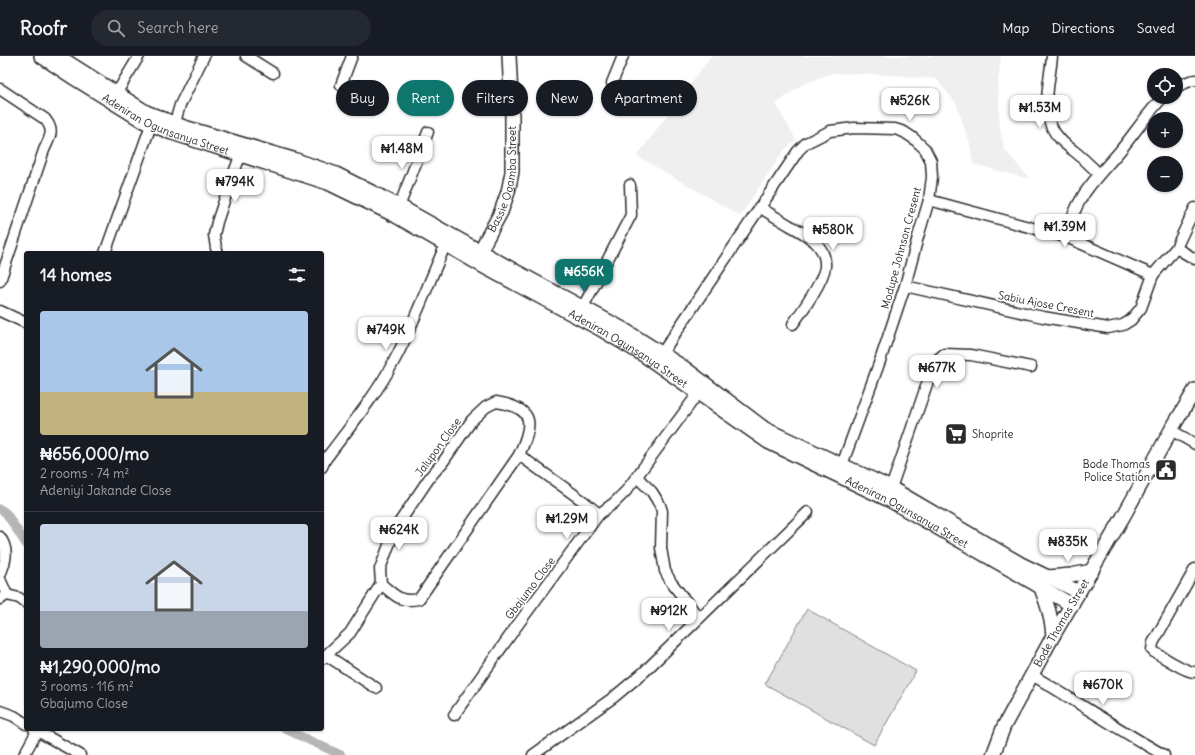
<!DOCTYPE html>
<html lang="en">
<head>
<meta charset="utf-8">
<style>
	body { margin:0; font-family:Delius,sans-serif; background:#242831; color:#f1f3f6; height:100vh; display:flex; flex-direction:column; font-size:15px; white-space:nowrap }
	* { box-sizing:border-box; margin:0 }
	p { font-size:13px; color:#9ea1a6 }
	.icon { flex:none; width:22px; height:22px; fill:none; stroke:currentColor; stroke-width:2; stroke-linecap:round; stroke-linejoin:round }
	.map { position:relative; flex:1; overflow:hidden }
	.drawer { position:absolute; left:24px; top:195px; width:300px; height:480px; display:flex; flex-direction:column; background:#171b24; border-radius:4px; box-shadow:0 1px 3px #0004 }
	.drawer>* { flex:none }
	.hud { position:absolute; left:336px; top:24px; width:380px; height:36px; display:flex; gap:8px }
	.buttons { position:absolute; left:1147px; top:12px; display:grid; gap:8px }
	.buttons a { display:grid; place-items:center; width:36px; height:36px; border-radius:50%; background:#171b24; box-shadow:0 1px 3px #0004; font-size:20px }
	.price { position:absolute; translate:-50% -34px; padding:0 9px; border-radius:8px; background:#fff; color:#222; font-size:13px; line-height:26px; filter:drop-shadow(0 1px 2px #0008) }
	.price::after { content:''; position:absolute; left:50%; top:24px; width:12px; height:9px; margin-left:-6px; background:inherit; clip-path:polygon(0 0,100% 0,50% 100%) }
	.price.on { background:#0f766e; color:#fff }
	ul { padding:0; list-style:none }
	li { display:grid; align-content:center; gap:8px; height:212px; padding:0 16px }
	li+li { border-top:1px solid #363941 }
	li span { display:grid; place-items:center; height:124px; border-radius:4px; color:#555 }
	li>.icon { margin-inline-start:auto }
	span .icon { width:72px; height:72px; fill:#fffc; stroke-width:1 }
	li b { font-size:17px }
	h2 { display:flex; justify-content:space-between; align-items:center; height:48px; padding:0 16px; font-size:17px }
	.chip { padding:0 14px; border-radius:18px; background:#171b24; box-shadow:0 1px 3px #0004; font-size:14px; line-height:36px }
	.chip.on { background:#0f766e; color:#fff }
	header { display:flex; align-items:center; gap:24px; box-sizing:border-box; height:56px; padding:0 20px; background:#171b24; border-bottom:1px solid #363941 }
	header strong { font-size:19px }
	nav { display:flex; gap:22px; margin-inline-start:auto; font-size:14px }
	.search { width:280px; height:36px; background:#242831; display:flex; align-items:center; gap:10px; box-sizing:border-box; padding:0 14px; border-radius:22px; color:#9ea1a6; font-size:15px }
	.map>svg:first-child { display:block }
	.built { fill:#efefef }
	.green { fill:#e0e0e0; stroke:#868686 }
	.lines { fill:none; stroke-linecap:round; stroke-linejoin:round }
	.canal { stroke:#b6b6b6; stroke-width:9 }
	.minor-casing { stroke:#2b2b2b; stroke-width:13 }
	.major-casing { stroke:#2b2b2b; stroke-width:16 }
	.minor { stroke:#fff; stroke-width:10 }
	.major { stroke:#fff; stroke-width:13 }
	.labels { text-anchor:middle; dominant-baseline:central; stroke-width:3.5; stroke-linejoin:round; paint-order:stroke }
	.street-label { font-size:11px; fill:#2b2b2b; stroke:#fff }
	.poi-label { font-size:11px; fill:#2b2b2b; stroke:#fff; text-anchor:start }
</style>
</head>
<body>
<header>
<strong>Roofr</strong>
<div class="search"><svg class="icon" aria-label="search" viewBox="0 0 24 24"><circle cx="10" cy="10" r="6"/><path d="M15 15l6 6"/></svg>Search here</div>
<nav><a>Map</a><a>Directions</a><a>Saved</a></nav>
</header>
<div class="map">
<svg width="1195" height="699" viewBox="0 0 1195 699">
	<rect width="100%" height="100%" fill="#fff"/>
	<filter id="ink" filterUnits="userSpaceOnUse"><feTurbulence type="fractalNoise" baseFrequency=".025" numOctaves="2"/><feDisplacementMap in="SourceGraphic" scale="8" xChannelSelector="R" yChannelSelector="G"/><feConvolveMatrix kernelMatrix="1 2 1 2 8 2 1 2 1" color-interpolation-filters="sRGB"/></filter>
	<g filter="url(#ink)">
		<!-- built -->
		<path class="built" d="M 711,0 L 1001,0 L 998,25 L 1000,72 L 1004,93 L 1030,123 L 973,108 L 970,88 L 956,47 L 936,23 L 891,19 L 832,17 L 801,29 L 776,48 L 796,84 L 784,94 L 740,160 L 637,100 Z"/>
		<!-- green -->
		<path class="green" d="M 807,553 L 916,615 L 874,689 L 765,628 Z"/>
		<g class="lines">
			<!-- canal -->
			<g class="canal">
				<path d="M 0,453 L 6,457 L 26,488"/>
				<path d="M 285,673 L 341,699"/>
			</g>
			<!-- minor casing -->
			<g class="minor-casing">
				<g id="minor">
					<path d="M 246,0 L 273,17"/>
					<path d="M 1052,0 C 1050,27 1038,61 1060,83 C 1064,88 1069,91 1074,95 C 1083,102 1091,110 1099,118"/>
					<path d="M 612,27 L 623,0"/>
					<path d="M 341,29 L 352,0"/>
					<path d="M 1176,31 L 1190,25 L 1195,24"/>
					<path d="M 0,33 L 45,63 C 55,75 50,81 44,94 L 0,225"/>
					<path d="M 113,43 L 139,0"/>
					<path d="M 173,73 L 180,49 L 204,0"/>
					<path d="M 929,144 L 1066,181 L 1153,219 L 1176,192 L 1195,203"/>
					<path d="M 759,151 C 769,157 779,163 789,169 C 805,178 827,188 825,211 C 823,226 802,255 793,268"/>
					<path d="M 397,156 L 428,76"/>
					<path d="M 1066,181 C 1076,140 1093,126 1119,96 C 1134,78 1147,58 1163,41"/>
					<path d="M 1176,192 L 1195,152"/>
					<path d="M 105,197 L 151,69"/>
					<path d="M 218,197 L 216,192 L 214,179 L 217,166 L 231,124 L 241,98"/>
					<path d="M 905,230 L 1043,261 L 1108,272 L 1123,269 L 1131,264 L 1141,252 L 1153,219"/>
					<path d="M 583,251 L 631,159 L 630,129"/>
					<path d="M 0,255 L 26,267"/>
					<path d="M 658,303 L 798,95 L 806,87 L 830,75 L 854,72 L 895,73 L 904,76 L 913,82 L 925,93 L 931,105 L 932,121 L 929,144 L 918,181 L 905,230 L 880,305 L 842,409"/>
					<path d="M 496,346 C 536,352 533,368 519,399 L 419,543 C 399,547 395,539 381,528 L 380,513 L 392,481 L 399,467 L 430,421 L 443,406 L 472,364 L 486,351 Z"/>
					<path d="M 1171,374 L 1195,388"/>
					<path d="M 519,399 L 583,445 L 599,458"/>
					<path d="M 322,411 L 325,404 C 348,373 374,342 393,307 C 414,269 428,227 446,188 L 450,183"/>
					<path d="M 637,421 L 652,436 L 660,449 L 662,455 L 661,492 L 665,515 L 671,526 L 699,562"/>
					<path d="M 891,432 L 928,325 L 938,303 L 944,298 L 971,299 L 1031,311"/>
					<path d="M 0,481 C 9,494 6,505 0,519"/>
					<path d="M 1195,513 L 1153,587 L 1152,594 L 1154,596 C 1164,601 1185,616 1195,616"/>
					<path d="M 0,523 L 7,539"/>
					<path d="M 0,543 L 7,539 L 19,542 L 26,547"/>
					<path d="M 326,599 L 376,632"/>
					<path d="M 322,603 L 350,577 L 381,528"/>
					<path d="M 1032,619 C 1076,645 1119,674 1164,699"/>
					<path d="M 0,655 L 14,660 L 26,668"/>
					<path d="M 454,659 L 516,571 L 599,458 L 614,447 L 626,435 L 702,332"/>
					<path d="M 34,673 L 80,699"/>
					<path d="M 24,699 L 37,675"/>
					<path d="M 533,699 L 614,641 L 644,616 L 808,456"/>
				</g>
			</g>
			<!-- major casing -->
			<g class="major-casing">
				<g id="major">
					<path id="s1" d="M 41,0 L 74,22 L 143,65 L 172,77 L 328,127 L 396,160 L 488,213 L 600,273 L 645,300 L 768,386 L 891,445 L 1072,549"/>
					<path d="M 58,0 L 146,56 L 184,71 L 296,104 L 336,118 L 399,150 L 515,215 L 623,273 L 683,311 L 765,373 L 891,432 L 1021,508 L 1079,536"/>
					<path id="s2" d="M 480,195 L 501,156 L 508,136 L 512,116 L 512,60 L 509,0"/>
					<path d="M 1048,521 L 1071,519 L 1092,515"/>
					<path d="M 1041,532 C 1047,548 1052,562 1053,580"/>
					<path id="s3" d="M 993,699 L 1004,670 L 1053,580 L 1123,461 L 1171,374 L 1195,334"/>
				</g>
			</g>
			<!-- minor -->
			<use href="#minor" class="minor"/>
			<!-- major -->
			<use href="#major" class="major"/>
		</g>
	</g>
	<!-- icons -->
	<defs>
		<g id="supermarket-square" transform="scale(1.15)"><rect x="-9" y="-9" width="18" height="18" rx="4" fill="#2b2b2b" stroke="#fff"/><path d="M-6-5.5h2.5l.6 2H6L4.5 2H-2.5L-4.4-4H-6ZM-1.5 3.2a1.3 1.3 0 1 0 .1 0ZM3 3.2a1.3 1.3 0 1 0 .1 0Z" fill="#fff"/></g>
		<g id="civic-square" transform="scale(1.15)"><rect x="-9" y="-9" width="18" height="18" rx="4" fill="#2b2b2b" stroke="#fff"/><path d="M-.6-6.5H3V-4.5H.6V-3L4-1V1h2V6H-6V1h2V-1L-.6-3ZM-1.2 2.5V6h2.4V2.5Z" fill="#fff"/></g>
	</defs>
	<g fill-rule="evenodd">
		<use href="#supermarket-square" x="956" y="378"/>
		<use href="#civic-square" x="1166" y="414"/>
	</g>
	<g class="labels">
		<!-- street labels -->
		<g class="street-label">
			<text stroke="none"><textPath href="#s1" startOffset="143">Adeniran Ogunsanya Street</textPath></text>
			<text stroke="none"><textPath href="#s2" startOffset="77">Bassie Ogamba Street</textPath></text>
			<text transform="translate(901 192) rotate(-75)">Modupe Johnson Cresent</text>
			<text transform="translate(1046 248) rotate(11)">Sabiu Ajose Cresent</text>
			<text stroke="none"><textPath href="#s1" startOffset="659">Adeniran Ogunsanya Street</textPath></text>
			<text transform="translate(438 391) rotate(-54)">Jalupon Close</text>
			<text stroke="none"><textPath href="#s1" startOffset="983">Adeniran Ogunsanya Street</textPath></text>
			<text transform="translate(530 532) rotate(-53)">Gbajumo Close</text>
			<text stroke="none"><textPath href="#s3" startOffset="149">Bode Thomas Street</textPath></text>
		</g>
		<!-- poi labels -->
		<g class="poi-label">
			<text x="972" y="378">Shoprite</text>
			<text x="1150" y="408" text-anchor="end">Bode Thomas<tspan x="1150" dy="13">Police Station</tspan></text>
		</g>
	</g>
</svg>
<div class="buttons">
<a><svg class="icon" aria-label="locate" viewBox="0 0 24 24"><circle cx="12" cy="12" r="6"/><path d="M12 2v4M12 18v4M2 12h4M18 12h4"/></svg></a>
<a>+</a>
<a>−</a>
</div>
<b class="price" style="left:910px;top:66px">₦526K</b>
<b class="price" style="left:1040px;top:73px">₦1.53M</b>
<b class="price" style="left:402px;top:114px">₦1.48M</b>
<b class="price" style="left:235px;top:147px">₦794K</b>
<b class="price" style="left:1065px;top:192px">₦1.39M</b>
<b class="price" style="left:833px;top:195px">₦580K</b>
<b class="price on" style="left:584px;top:237px">₦656K</b>
<b class="price" style="left:386px;top:295px">₦749K</b>
<b class="price" style="left:937px;top:333px">₦677K</b>
<b class="price" style="left:567px;top:484px">₦1.29M</b>
<b class="price" style="left:399px;top:495px">₦624K</b>
<b class="price" style="left:1068px;top:507px">₦835K</b>
<b class="price" style="left:669px;top:576px">₦912K</b>
<b class="price" style="left:1103px;top:650px">₦670K</b>
<div class="hud">
<a class="chip">Buy</a>
<a class="chip on">Rent</a>
<a class="chip">Filters</a>
<a class="chip">New</a>
<a class="chip">Apartment</a>
</div>
<section class="drawer">
<h2>14 homes<svg class="icon" aria-label="filters" viewBox="0 0 24 24"><path d="M4 7h16M4 17h16"/><circle cx="9" cy="7" r="2"/><circle cx="15" cy="17" r="2"/></svg></h2>
<ul>
<li><span style="background:linear-gradient(#a9c7e8 65%,#c2b280 0)"><svg class="icon" aria-label="home" viewBox="0 0 24 24"><path d="M3 11l9-7 9 7M6 9v11h12V9"/></svg></span><div><b>₦656,000/mo</b><p>2 rooms · 74 m²</p><p>Adeniyi Jakande Close</p></div></li>
<li><span style="background:linear-gradient(#c9d6e8 70%,#9aa5b1 0)"><svg class="icon" aria-label="home" viewBox="0 0 24 24"><path d="M3 11l9-7 9 7M6 9v11h12V9"/></svg></span><div><b>₦1,290,000/mo</b><p>3 rooms · 116 m²</p><p>Gbajumo Close</p></div></li>
</ul>
</section>
</div>
</body>
</html>
